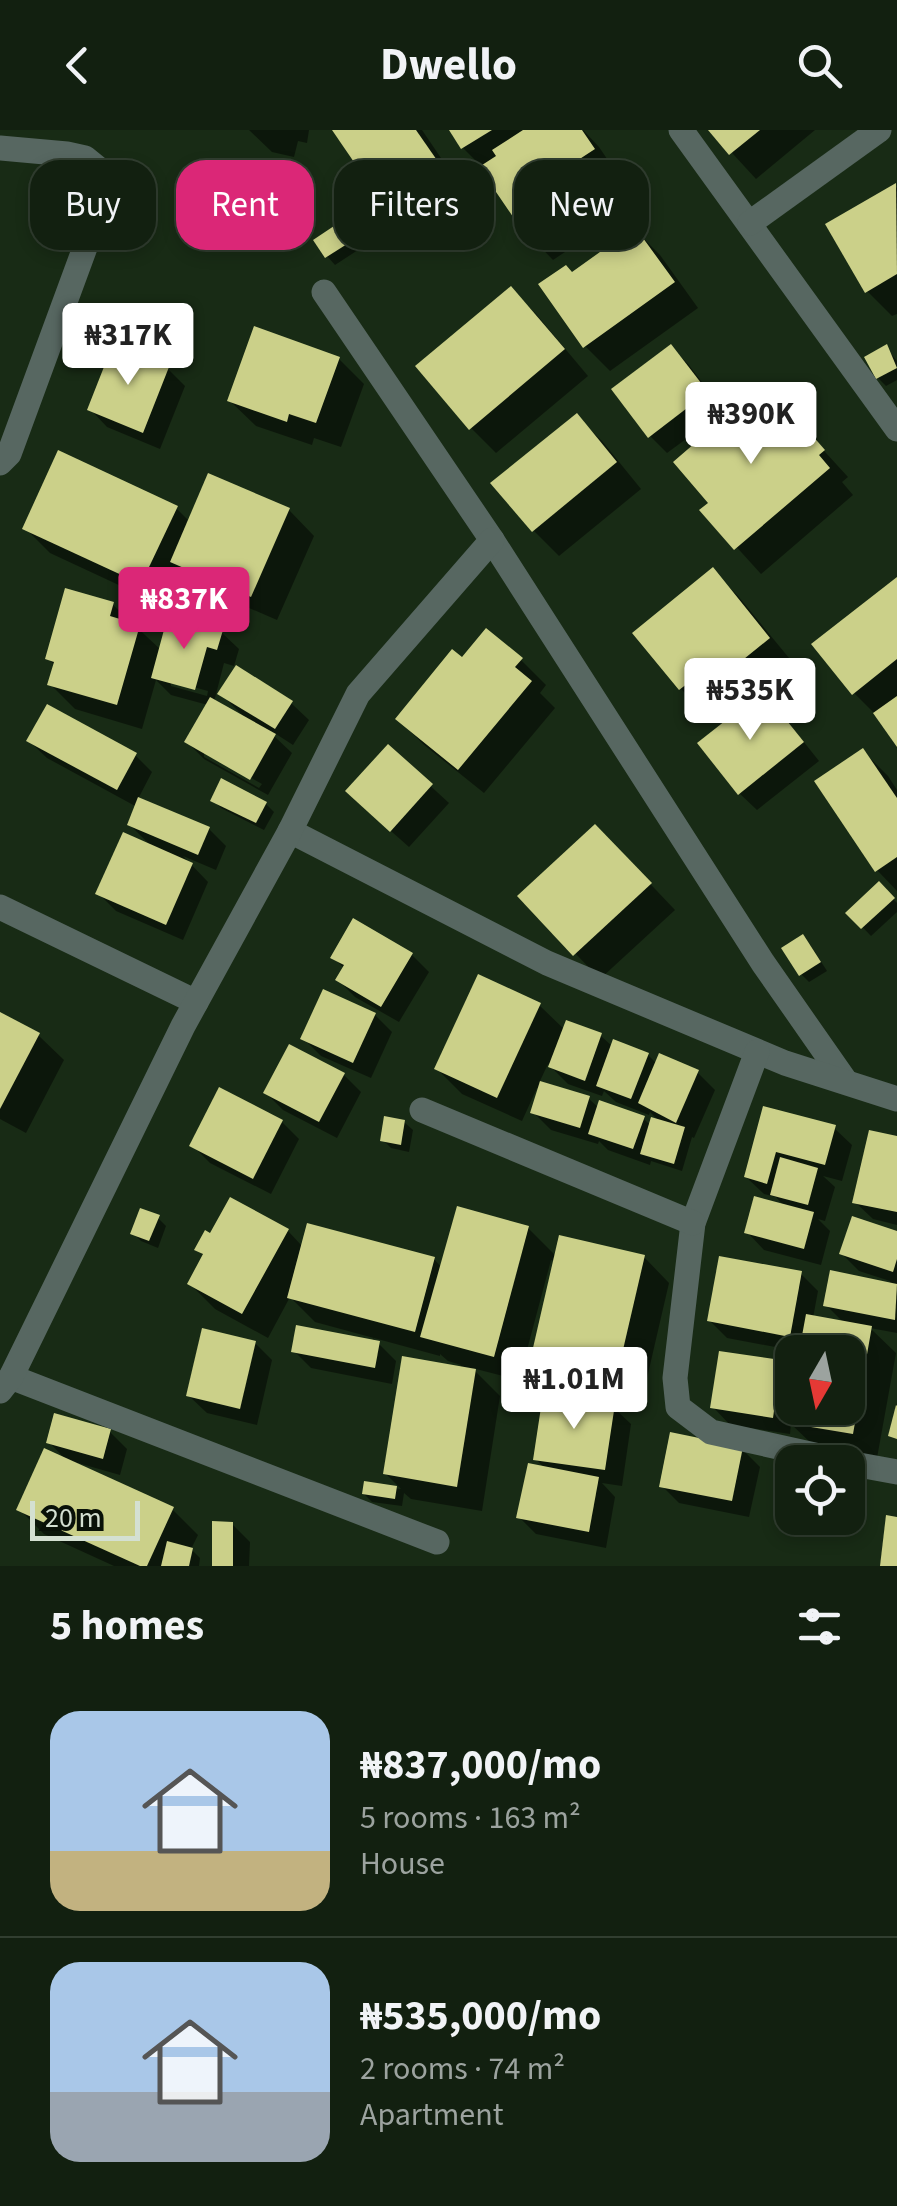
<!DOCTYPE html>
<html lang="en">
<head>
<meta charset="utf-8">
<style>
	body { margin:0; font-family:"Source Sans 3",sans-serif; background:#1f2d1e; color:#f1f3f6; height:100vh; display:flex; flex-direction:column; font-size:38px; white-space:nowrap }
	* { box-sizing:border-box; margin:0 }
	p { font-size:32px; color:#9ca39f }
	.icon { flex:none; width:55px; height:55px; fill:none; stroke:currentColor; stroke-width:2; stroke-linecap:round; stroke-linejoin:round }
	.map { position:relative; height:1436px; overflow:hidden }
	.panel { display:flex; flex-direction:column; background:#122010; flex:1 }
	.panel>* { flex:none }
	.top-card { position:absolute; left:30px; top:30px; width:838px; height:90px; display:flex; gap:20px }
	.needle { width:65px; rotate:189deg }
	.buttons { position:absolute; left:775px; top:1205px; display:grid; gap:20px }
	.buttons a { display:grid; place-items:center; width:90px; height:90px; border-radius:20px; background:#122010; box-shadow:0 5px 15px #0003,0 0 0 2px #313e30; font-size:50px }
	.scale { position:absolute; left:30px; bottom:25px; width:110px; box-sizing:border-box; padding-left:10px; border:5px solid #d4e0d2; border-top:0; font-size:28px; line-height:35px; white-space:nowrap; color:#d4e0d2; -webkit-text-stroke:8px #091108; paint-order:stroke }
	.price { position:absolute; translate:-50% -85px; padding:0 22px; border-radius:10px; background:#fff; color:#222; font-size:32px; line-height:65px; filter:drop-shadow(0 2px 5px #0008) }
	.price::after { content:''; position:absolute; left:50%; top:60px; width:30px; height:22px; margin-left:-15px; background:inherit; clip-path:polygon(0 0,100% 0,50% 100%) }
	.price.active { background:#db2777; color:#fff }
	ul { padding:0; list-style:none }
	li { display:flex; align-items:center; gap:30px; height:250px; padding:0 50px }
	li+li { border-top:2px solid #313e30 }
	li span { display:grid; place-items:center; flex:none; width:280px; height:200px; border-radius:30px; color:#555 }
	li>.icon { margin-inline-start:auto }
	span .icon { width:120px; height:120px; fill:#fffc; stroke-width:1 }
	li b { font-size:42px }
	h2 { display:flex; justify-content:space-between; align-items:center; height:120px; padding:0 50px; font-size:42px }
	.pill { padding:0 35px; border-radius:30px; background:#122010; box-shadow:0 5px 15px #0003,0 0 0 2px #313e30; font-size:35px; line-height:90px }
	.pill.active { background:#db2777; color:#fff }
	header { display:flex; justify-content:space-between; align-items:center; height:130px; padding:0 50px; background:#122010; font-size:45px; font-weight:700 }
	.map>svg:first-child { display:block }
	.shadow { fill:#0007; fill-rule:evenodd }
	.building { fill:#cbd089 }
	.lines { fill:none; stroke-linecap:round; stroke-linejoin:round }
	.minor { stroke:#576761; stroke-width:25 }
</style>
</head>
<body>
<header><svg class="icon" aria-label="back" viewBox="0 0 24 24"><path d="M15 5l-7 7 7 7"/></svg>Dwello<svg class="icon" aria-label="search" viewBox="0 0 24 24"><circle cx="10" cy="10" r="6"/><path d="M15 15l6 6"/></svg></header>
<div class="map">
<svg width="897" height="1436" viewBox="0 0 897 1436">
	<rect width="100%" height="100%" fill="#182b15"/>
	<!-- shadow -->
	<g class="shadow">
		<path d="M 249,0 L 309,0 L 307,13 L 298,11 L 294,27 L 272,22 Z"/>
		<path d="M 335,0 L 422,0 L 464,62 L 411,99 L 386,74 Z"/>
		<path d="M 452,0 L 583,0 L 599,17 L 618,45 L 596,60 L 606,79 L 581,95 L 589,106 L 553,130 L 528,104 L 482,37 L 463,18 Z"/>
		<path d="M 711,0 L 815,0 L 756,49 Z"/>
		<path d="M 895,56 L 897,58 L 897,184 L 892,186 L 867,161 Z"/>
		<path d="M 343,93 L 361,118 L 335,135 L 327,126 Z"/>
		<path d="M 635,100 L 660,125 L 698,178 L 610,241 L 585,216 L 572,145 Z"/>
		<path d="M 511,159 L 536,184 L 588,246 L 496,323 L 471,298 Z"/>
		<path d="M 671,217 L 688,234 L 724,281 L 667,323 L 650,306 Z"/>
		<path d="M 886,218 L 897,231 L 897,250 L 886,256 L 878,248 Z"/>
		<path d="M 339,229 L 364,254 L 341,317 L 314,308 L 312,315 L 256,296 L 230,271 Z"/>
		<path d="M 168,239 L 185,256 L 160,319 L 107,297 L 90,279 Z"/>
		<path d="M 576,286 L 602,311 L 641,359 L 559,426 L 534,401 Z"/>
		<path d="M 804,299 L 848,347 L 842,352 L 853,365 L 761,444 L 703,380 Z"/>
		<path d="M 176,378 L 190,392 L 289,380 L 314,406 L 277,490 L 198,456 L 183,441 L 166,477 L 50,423 L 25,398 Z"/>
		<path d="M 713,441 L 738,466 L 794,534 L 760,562 L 780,582 L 819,631 L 757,680 L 739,663 L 748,577 L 733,562 L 706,584 L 681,559 Z"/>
		<path d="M 897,450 L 897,613 L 879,588 L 854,563 Z"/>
		<path d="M 112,474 L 161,520 L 221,502 L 239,519 L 234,536 L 224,533 L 214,572 L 244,587 L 220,563 L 291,573 L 309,590 L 293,615 L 276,604 L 274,606 L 292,623 L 268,665 L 204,629 L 187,612 L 208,575 L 171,565 L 156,550 L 142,599 L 75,579 L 50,554 L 55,536 L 48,528 ZM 171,551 L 208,561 L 207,566 L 171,556 ZM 204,621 L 262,654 L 259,658 L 204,627 Z"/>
		<path d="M 487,502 L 521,530 L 546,555 L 540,563 L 555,578 L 484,663 L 423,614 L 398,589 L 462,531 Z"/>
		<path d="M 29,611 L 135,625 L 152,642 L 138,669 L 209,699 L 226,716 L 216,740 L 183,726 L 208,752 L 183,810 L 116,781 L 98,763 L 153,718 L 129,694 L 137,677 L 47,628 Z"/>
		<path d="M 388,617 L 449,673 L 409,717 L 365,678 Z"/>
		<path d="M 863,621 L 888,646 L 897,660 L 897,761 L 877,740 Z"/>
		<path d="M 213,670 L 266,674 L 274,682 L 264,700 L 221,678 Z"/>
		<path d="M 620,722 L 675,780 L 600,849 L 521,767 Z"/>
		<path d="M 879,755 L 897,773 L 897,782 L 871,806 L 849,783 Z"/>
		<path d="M 803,807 L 811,816 L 827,841 L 809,852 L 801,844 Z"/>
		<path d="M 412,825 L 429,842 L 399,892 L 355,867 L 338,850 L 345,839 L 333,827 Z"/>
		<path d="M 539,875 L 565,900 L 601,906 L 613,917 L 648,925 L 657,934 L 660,926 L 698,943 L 715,960 L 694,1008 L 692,1007 L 682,1041 L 651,1031 L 650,1035 L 608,1020 L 599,1011 L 598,1014 L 551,1000 L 533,982 L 540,959 L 537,958 L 522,991 L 462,964 L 437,939 ZM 548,934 L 568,954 L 602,966 L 604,961 L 616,972 L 649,985 L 650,982 L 661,993 L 651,996 L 643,988 L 599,978 L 589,969 L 539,953 Z"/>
		<path d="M 0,885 L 38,905 L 64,930 L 26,1003 L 0,989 Z"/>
		<path d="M 375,885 L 392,902 L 371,948 L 321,926 L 303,908 Z"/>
		<path d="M 344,945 L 361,962 L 337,1008 L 283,980 L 266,963 Z"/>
		<path d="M 765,979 L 834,998 L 852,1015 L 842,1051 L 823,1046 L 835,1057 L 825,1091 L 818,1089 L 830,1101 L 821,1135 L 764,1120 L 747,1102 L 785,1077 L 776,1067 L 764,1064 L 746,1047 Z"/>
		<path d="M 282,992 L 299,1009 L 271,1064 L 210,1033 L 192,1015 Z"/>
		<path d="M 404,992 L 413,1000 L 409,1022 L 391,1018 L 383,1010 Z"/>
		<path d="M 897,1009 L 897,1095 L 873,1089 L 855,1072 Z"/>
		<path d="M 231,1070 L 288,1101 L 303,1117 L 434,1129 L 442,1138 L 528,1098 L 557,1127 L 644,1127 L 669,1153 L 641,1274 L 558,1255 L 533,1230 L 556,1131 L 551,1130 L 519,1250 L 472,1238 L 500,1266 L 482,1381 L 411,1369 L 404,1363 L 402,1376 L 372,1372 L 364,1364 L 366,1354 L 401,1359 L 385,1343 L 461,1235 L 448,1231 L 440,1224 L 440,1226 L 315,1192 L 290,1167 L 268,1208 L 215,1179 L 190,1154 L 205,1127 L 197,1119 L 211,1106 Z"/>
		<path d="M 158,1088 L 166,1096 L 158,1118 L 141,1111 L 133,1103 Z"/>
		<path d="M 897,1104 L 897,1203 L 870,1198 L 896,1223 L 877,1328 L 815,1317 L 791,1294 L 790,1304 L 730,1295 L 713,1277 L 780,1233 L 792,1245 L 792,1278 L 848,1278 L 848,1222 L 802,1222 L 727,1208 L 709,1190 L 801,1144 L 818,1161 L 813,1188 L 844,1193 L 826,1175 L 889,1155 L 890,1151 L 859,1141 L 842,1124 Z"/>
		<path d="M 373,1208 L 396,1231 L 392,1254 L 311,1238 L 294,1221 L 372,1212 Z"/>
		<path d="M 255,1213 L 272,1230 L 257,1295 L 207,1283 L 189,1266 Z"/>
		<path d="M 613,1277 L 631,1294 L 622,1356 L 602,1353 L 615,1367 L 606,1418 L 536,1404 L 519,1387 L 545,1339 L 536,1329 Z"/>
		<path d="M 110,1302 L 127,1319 L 120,1345 L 78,1333 L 77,1336 L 172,1379 L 198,1405 L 191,1419 L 200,1428 L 199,1436 L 114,1436 L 44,1404 L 19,1379 L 67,1331 L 49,1312 Z"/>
		<path d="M 742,1319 L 760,1337 L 749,1387 L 679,1373 L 662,1356 Z"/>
		<path d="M 232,1394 L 250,1412 L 249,1436 L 214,1436 Z"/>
	</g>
	<!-- building -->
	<g class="building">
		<path d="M 332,0 L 416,0 L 441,36 L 384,76 Z"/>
		<path d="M 449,0 L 492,0 L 461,19 Z"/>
		<path d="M 523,0 L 582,0 L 595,19 L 572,34 L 582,53 L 558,69 L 566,80 L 526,106 L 479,37 L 496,26 L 492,20 Z"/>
		<path d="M 708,0 L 760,0 L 729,25 Z"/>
		<path d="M 896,53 L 897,144 L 865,163 L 825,94 Z"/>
		<path d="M 343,90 L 355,109 L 325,128 L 313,110 Z"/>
		<path d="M 635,97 L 675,152 L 583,218 L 538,154 L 566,135 L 572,142 Z"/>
		<path d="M 511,156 L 565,219 L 469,300 L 415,236 Z"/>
		<path d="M 254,196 L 340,227 L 316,293 L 289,284 L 287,292 L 227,271 Z"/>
		<path d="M 113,214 L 169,237 L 143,303 L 87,280 Z"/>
		<path d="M 671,214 L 708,262 L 648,308 L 611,259 Z"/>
		<path d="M 887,214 L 897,238 L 876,249 L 864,227 Z"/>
		<path d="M 760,257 L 798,301 L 804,296 L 825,320 L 819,325 L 830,338 L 734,420 L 699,380 L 708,373 L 673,332 Z"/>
		<path d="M 577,283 L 617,332 L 532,402 L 490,353 Z"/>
		<path d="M 58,320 L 178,376 L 141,454 L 22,399 Z"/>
		<path d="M 208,343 L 290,378 L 251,467 L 170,432 Z"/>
		<path d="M 713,437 L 770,508 L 718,550 L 708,538 L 679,560 L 632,503 Z"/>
		<path d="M 897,447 L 897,529 L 852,565 L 811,514 Z"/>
		<path d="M 65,458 L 114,472 L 110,486 L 140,495 L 117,575 L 47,555 L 54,532 L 45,529 Z"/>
		<path d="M 168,485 L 223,500 L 217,520 L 207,517 L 195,560 L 151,548 Z"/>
		<path d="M 486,498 L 523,528 L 515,537 L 532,551 L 458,640 L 395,589 L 452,519 L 462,527 Z"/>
		<path d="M 236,535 L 293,571 L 275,599 L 217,564 Z"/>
		<path d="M 763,561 L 804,612 L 738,665 L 697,613 Z"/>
		<path d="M 897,566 L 897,617 L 873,583 Z"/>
		<path d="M 210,567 L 276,604 L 250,650 L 184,612 Z"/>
		<path d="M 47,574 L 137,623 L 117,660 L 26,611 Z"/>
		<path d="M 388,614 L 433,654 L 390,702 L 345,661 Z"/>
		<path d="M 863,618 L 897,668 L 897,727 L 875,742 L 814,651 Z"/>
		<path d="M 221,648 L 267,672 L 256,693 L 210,671 Z"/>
		<path d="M 138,667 L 210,697 L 198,725 L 127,695 Z"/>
		<path d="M 595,694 L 652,753 L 573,826 L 517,766 Z"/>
		<path d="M 123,702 L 193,733 L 166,795 L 95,764 Z"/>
		<path d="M 879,751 L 895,768 L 861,799 L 845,783 Z"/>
		<path d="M 353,788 L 413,823 L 381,877 L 335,850 L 344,835 L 330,828 Z"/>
		<path d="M 803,804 L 821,832 L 799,846 L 781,818 Z"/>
		<path d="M 478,844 L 541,873 L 497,968 L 434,939 Z"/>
		<path d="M 323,859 L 376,883 L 353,933 L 300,909 Z"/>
		<path d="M 0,882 L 40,903 L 0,979 Z"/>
		<path d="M 566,890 L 602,903 L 585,951 L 548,937 Z"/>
		<path d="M 613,909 L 649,923 L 631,969 L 596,956 Z"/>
		<path d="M 289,914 L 345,943 L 319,992 L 263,963 Z"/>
		<path d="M 659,923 L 699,940 L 676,993 L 638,973 Z"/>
		<path d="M 540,951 L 590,966 L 580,998 L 530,983 Z"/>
		<path d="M 219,957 L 283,990 L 253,1049 L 189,1016 Z"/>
		<path d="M 599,970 L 645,986 L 633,1019 L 588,1004 Z"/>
		<path d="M 763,976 L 836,995 L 825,1035 L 776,1022 L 767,1054 L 744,1047 Z"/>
		<path d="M 384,986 L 405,990 L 401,1015 L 380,1011 Z"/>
		<path d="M 651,987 L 685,997 L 674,1034 L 640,1024 Z"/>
		<path d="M 869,1000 L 897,1006 L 897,1082 L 852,1073 Z"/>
		<path d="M 780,1027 L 818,1038 L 808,1075 L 770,1065 Z"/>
		<path d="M 754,1066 L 814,1082 L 804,1119 L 744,1103 Z"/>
		<path d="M 230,1067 L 289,1099 L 242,1184 L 187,1154 L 203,1124 L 194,1120 L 205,1100 L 210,1103 Z"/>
		<path d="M 457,1076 L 529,1096 L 494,1227 L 420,1207 Z"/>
		<path d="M 140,1078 L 160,1085 L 149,1111 L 130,1104 Z"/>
		<path d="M 852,1086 L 897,1101 L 897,1129 L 893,1142 L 839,1124 Z"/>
		<path d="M 307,1093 L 435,1127 L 415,1202 L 287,1168 Z"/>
		<path d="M 559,1105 L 645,1125 L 616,1250 L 530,1231 Z"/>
		<path d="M 719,1126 L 802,1141 L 790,1207 L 707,1191 Z"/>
		<path d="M 830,1140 L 897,1154 L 895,1190 L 823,1176 Z"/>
		<path d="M 806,1184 L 872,1196 L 853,1304 L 787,1293 L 789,1278 L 848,1278 L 848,1222 L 799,1222 Z"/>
		<path d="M 296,1195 L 380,1211 L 375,1238 L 291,1222 Z"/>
		<path d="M 202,1198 L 256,1211 L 240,1279 L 186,1266 Z"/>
		<path d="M 719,1221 L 781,1230 L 773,1288 L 710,1278 Z"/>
		<path d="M 402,1226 L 476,1239 L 457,1357 L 383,1344 Z"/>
		<path d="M 543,1264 L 615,1274 L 605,1340 L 533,1330 Z"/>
		<path d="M 896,1275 L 897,1276 L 897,1309 L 888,1306 Z"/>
		<path d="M 54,1283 L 111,1299 L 103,1329 L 46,1313 Z"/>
		<path d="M 670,1302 L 743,1317 L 732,1371 L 659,1357 Z"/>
		<path d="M 44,1318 L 174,1377 L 147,1436 L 140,1436 L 16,1380 Z"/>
		<path d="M 528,1333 L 599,1347 L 589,1402 L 516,1388 Z"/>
		<path d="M 364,1351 L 397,1356 L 395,1369 L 362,1364 Z"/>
		<path d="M 886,1385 L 897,1387 L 897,1436 L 880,1436 Z"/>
		<path d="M 212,1391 L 233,1392 L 233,1436 L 212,1436 Z"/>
		<path d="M 167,1411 L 193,1418 L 189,1436 L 161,1436 Z"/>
	</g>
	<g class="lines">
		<!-- minor -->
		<g class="minor">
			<path d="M 681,0 L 897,299"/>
			<path d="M 0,18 L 67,24 L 85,28 L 101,41 L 101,74 L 9,324 L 0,333"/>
			<path d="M 750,93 L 879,0"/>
			<path d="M 324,162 L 492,410 L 763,833 L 846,952"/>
			<path d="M 290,701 L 547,833 L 785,933 L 897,969"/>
			<path d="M 0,777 L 196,872"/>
			<path d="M 757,922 L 693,1093 L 675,1248 L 678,1277 L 711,1302 L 846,1332"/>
			<path d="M 422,980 L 693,1093"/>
			<path d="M 11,1247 L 437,1412"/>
			<path d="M 0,1261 L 11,1247 L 183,896 L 290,701 L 358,564 L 492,410"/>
			<path d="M 848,1333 L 897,1342"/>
		</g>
	</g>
</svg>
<div class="buttons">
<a><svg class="needle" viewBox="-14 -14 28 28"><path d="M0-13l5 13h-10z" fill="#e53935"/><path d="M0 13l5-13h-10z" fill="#9ca39f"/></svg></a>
<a><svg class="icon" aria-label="locate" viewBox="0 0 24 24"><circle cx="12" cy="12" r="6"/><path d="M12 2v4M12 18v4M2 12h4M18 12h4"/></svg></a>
</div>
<div class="scale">20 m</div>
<b class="price" style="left:128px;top:258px">₦317K</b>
<b class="price" style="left:751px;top:337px">₦390K</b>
<b class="price active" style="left:184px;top:522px">₦837K</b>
<b class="price" style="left:750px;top:613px">₦535K</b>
<b class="price" style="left:574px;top:1302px">₦1.01M</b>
<div class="top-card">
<a class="pill">Buy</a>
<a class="pill active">Rent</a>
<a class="pill">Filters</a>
<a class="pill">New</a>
</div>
</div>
<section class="panel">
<h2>5 homes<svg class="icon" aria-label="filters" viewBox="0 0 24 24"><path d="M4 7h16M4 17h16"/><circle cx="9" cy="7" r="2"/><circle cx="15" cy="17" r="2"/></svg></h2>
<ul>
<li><span style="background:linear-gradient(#a9c7e8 70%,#c2b280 0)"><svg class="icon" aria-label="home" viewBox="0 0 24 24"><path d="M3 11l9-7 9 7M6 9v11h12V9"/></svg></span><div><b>₦837,000/mo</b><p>5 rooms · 163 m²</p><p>House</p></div></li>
<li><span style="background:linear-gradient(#a9c7e8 65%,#9aa5b1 0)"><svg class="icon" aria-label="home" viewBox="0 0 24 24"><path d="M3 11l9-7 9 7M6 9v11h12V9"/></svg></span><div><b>₦535,000/mo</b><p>2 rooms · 74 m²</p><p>Apartment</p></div></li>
</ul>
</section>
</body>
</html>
